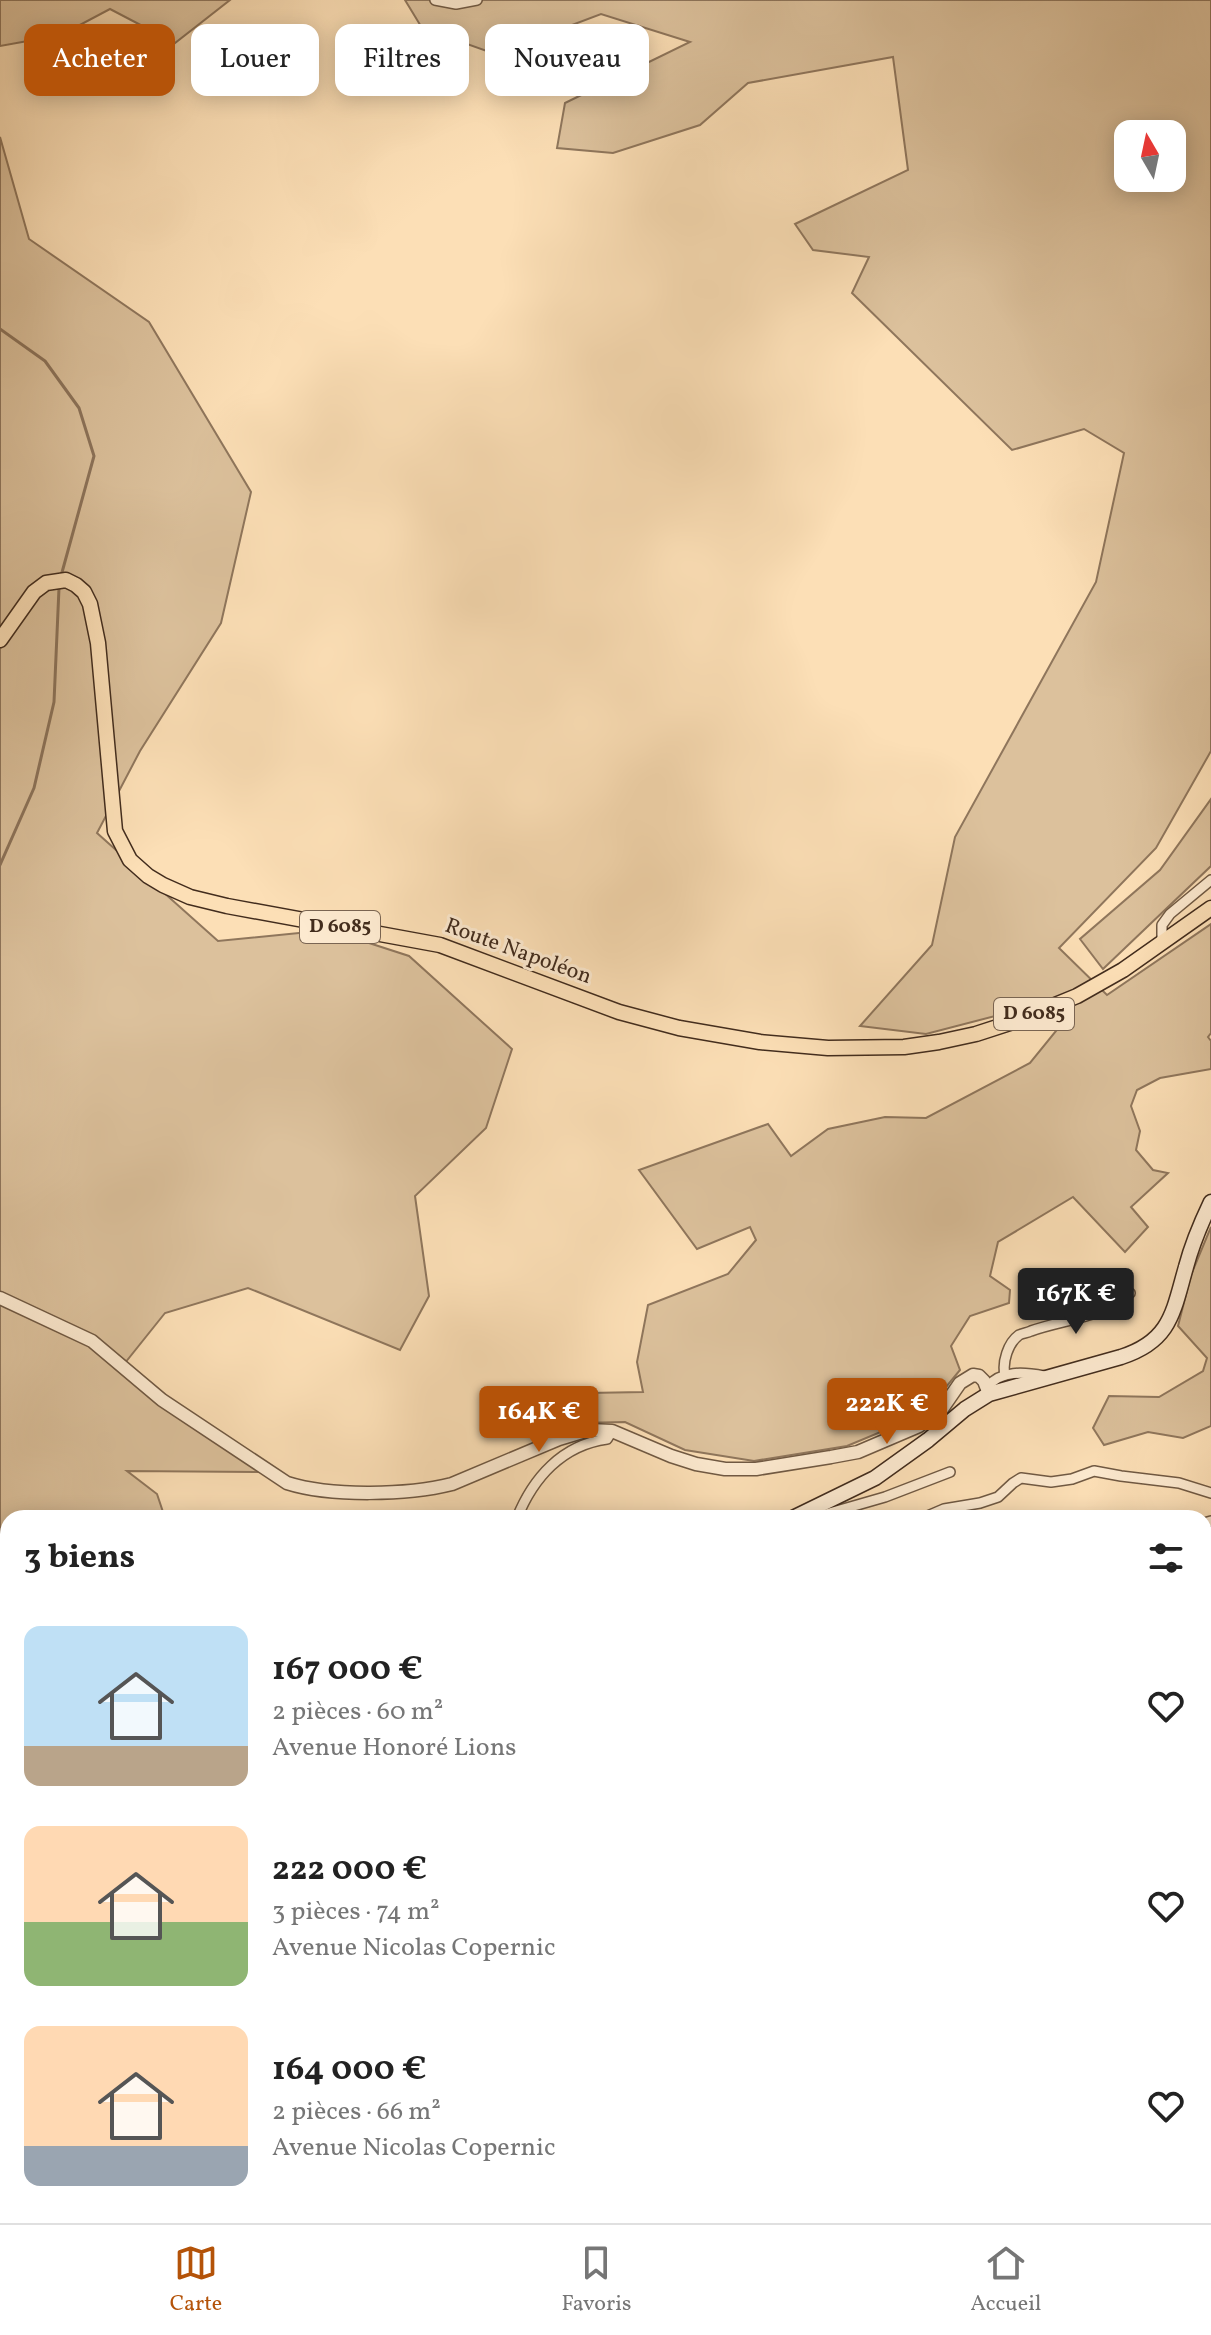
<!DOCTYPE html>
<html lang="fr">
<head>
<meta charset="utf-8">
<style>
	body { margin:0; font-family:Vollkorn,serif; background:#f2f2f2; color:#222; height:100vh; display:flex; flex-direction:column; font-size:30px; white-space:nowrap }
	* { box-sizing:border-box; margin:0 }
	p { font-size:26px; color:#767676 }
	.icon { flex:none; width:44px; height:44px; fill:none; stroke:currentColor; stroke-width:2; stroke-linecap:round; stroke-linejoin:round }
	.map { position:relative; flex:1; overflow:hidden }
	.side { position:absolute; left:0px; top:1510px; width:1212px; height:714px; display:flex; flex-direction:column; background:#fff; border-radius:24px 24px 0 0; box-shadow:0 4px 20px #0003 }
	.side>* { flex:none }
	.banner { position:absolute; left:24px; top:24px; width:800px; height:72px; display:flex; gap:16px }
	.needle { width:52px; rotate:351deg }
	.fabs { position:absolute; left:1114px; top:120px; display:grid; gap:16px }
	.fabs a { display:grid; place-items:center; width:72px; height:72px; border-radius:16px; background:#fff; box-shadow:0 4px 20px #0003; font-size:40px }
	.price { position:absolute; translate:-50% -68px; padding:0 18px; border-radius:8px; background:#b45309; color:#fff; font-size:26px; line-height:52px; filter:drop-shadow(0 2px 4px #0008) }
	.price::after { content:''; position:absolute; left:50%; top:48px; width:24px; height:18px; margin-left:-12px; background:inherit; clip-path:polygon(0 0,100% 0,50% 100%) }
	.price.selected { background:#222; color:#fff }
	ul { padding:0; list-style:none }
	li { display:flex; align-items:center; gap:24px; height:200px; padding:0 24px }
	li span { display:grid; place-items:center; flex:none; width:224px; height:160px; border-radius:16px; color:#555 }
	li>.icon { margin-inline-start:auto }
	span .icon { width:96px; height:96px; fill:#fffc; stroke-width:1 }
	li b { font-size:34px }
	h2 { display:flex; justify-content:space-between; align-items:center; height:96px; padding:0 24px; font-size:34px }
	.chip { padding:0 28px; border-radius:16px; background:#fff; box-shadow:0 4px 20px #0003; font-size:28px; line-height:72px }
	.chip.selected { background:#b45309; color:#fff }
	.dock { display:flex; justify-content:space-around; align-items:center; height:112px; border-top:2px solid #e0e0e0; background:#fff; font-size:22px; color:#767676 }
	.dock a { display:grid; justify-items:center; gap:4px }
	.dock .selected { color:#b45309 }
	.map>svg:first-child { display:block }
	.green { fill:#dcc19c; stroke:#8f765c; stroke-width:2; fill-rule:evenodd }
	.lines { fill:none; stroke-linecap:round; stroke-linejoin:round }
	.stream { stroke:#8c735a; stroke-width:3 }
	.minor-casing { stroke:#705943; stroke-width:12 }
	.tertiary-casing { stroke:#705943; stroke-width:15 }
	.secondary-casing { stroke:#422c1d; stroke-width:17 }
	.primary-casing { stroke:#422c1d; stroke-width:17 }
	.minor { stroke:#fdead0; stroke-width:9 }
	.tertiary { stroke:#fdead0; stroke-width:12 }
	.secondary { stroke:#fdead0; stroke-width:14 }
	.primary { stroke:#fcdfb6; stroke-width:14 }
	.labels { text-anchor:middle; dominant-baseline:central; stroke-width:6; stroke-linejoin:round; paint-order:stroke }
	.shield { fill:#fdead0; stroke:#7a6553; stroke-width:2 }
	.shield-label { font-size:20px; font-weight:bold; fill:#422c1d }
	.street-label { font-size:22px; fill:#422c1d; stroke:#fdead0 }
</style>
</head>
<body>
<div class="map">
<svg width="1211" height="2223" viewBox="0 0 1211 2223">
	<rect width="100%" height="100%" fill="#fcdfb6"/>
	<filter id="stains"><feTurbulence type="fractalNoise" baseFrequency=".0025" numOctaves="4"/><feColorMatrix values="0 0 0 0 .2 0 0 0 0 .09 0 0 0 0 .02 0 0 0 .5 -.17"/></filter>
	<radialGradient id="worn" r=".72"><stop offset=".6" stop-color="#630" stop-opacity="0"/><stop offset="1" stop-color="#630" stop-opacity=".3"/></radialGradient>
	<!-- green -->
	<g class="green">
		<path d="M 0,0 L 230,0 L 175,43 L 110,9 L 61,35 L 0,46 Z"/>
		<path d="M 405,0 L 1211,0 L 1211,751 L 1156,848 L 1059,948 L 1107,995 L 1211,924 L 1211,1033 L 1208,1037 L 1211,1041 L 1211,1069 L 1160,1078 L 1137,1090 L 1131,1106 L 1140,1131 L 1136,1150 L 1153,1170 L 1168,1173 L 1131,1207 L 1148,1227 L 1125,1252 L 1073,1197 L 998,1242 L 990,1276 L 1010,1290 L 1009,1303 L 970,1316 L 951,1346 L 960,1370 L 924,1414 L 847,1446 L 754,1461 L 685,1450 L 625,1422 L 579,1423 L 588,1393 L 643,1392 L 637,1362 L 648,1305 L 728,1274 L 756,1240 L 750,1227 L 697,1249 L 639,1170 L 768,1124 L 791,1156 L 828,1129 L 885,1117 L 926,1118 L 1030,1063 L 1056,1031 L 1022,1009 L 926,1034 L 860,1026 L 932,945 L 955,837 L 1096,582 L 1124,453 L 1084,429 L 1012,450 L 852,293 L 869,257 L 813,250 L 795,224 L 908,170 L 893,57 L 748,83 L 700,125 L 613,153 L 557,148 L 565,103 L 690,42 L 601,14 L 495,54 L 422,28 ZM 1128,134 L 1172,134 L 1172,178 L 1128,178 Z"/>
		<path d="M 0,137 L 29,239 L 149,322 L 251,492 L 221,623 L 140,751 L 97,833 L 218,941 L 329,930 L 409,956 L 512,1049 L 486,1128 L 415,1196 L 429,1296 L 400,1350 L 248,1288 L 165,1313 L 121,1368 L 267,1472 L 127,1471 L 157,1494 L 165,1518 L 8,1518 L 8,1975 L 0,1963 Z"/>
		<path d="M 1211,799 L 1211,866 L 1103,969 L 1080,939 L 1160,870 Z"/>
		<path d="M 1211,1227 L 1211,1426 L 1183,1438 L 1148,1432 L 1104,1445 L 1093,1428 L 1109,1396 L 1159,1397 L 1203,1371 L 1207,1358 L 1178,1326 L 1191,1275 Z"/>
		<path d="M 139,2216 L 328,2216 L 335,2223 L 143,2223 Z"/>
		<path d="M 645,2216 L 968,2216 L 966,2223 L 658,2223 Z"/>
	</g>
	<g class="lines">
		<!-- stream -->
		<g class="stream">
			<path d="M 0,329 L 45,361 L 79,408 L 94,456 L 61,576"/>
			<path d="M 0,865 L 34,788 L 54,702 L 59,588"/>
		</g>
		<!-- minor casing -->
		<g class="minor-casing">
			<g id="minor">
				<path d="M 435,0 L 456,4 L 477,0"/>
				<path d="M 1162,942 L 1162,925 L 1170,914 L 1211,880"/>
				<path d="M 1005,1375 C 1002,1362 1008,1343 1019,1335 C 1023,1333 1027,1333 1031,1331 C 1065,1319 1103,1318 1130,1293"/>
				<path d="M 987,1387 C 1001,1370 1024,1372 1044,1376"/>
				<path d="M 807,1511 L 810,1516 L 819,1516 L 885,1497 L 950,1472"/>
				<path d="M 517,1518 C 533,1478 562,1445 607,1439 L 612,1431"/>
				<path d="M 923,1518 L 944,1509 L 980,1503 L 998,1497 L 1013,1483 L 1021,1478 L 1051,1482 L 1072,1479 L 1094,1471 L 1121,1476 L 1179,1483 L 1211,1493"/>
				<path d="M 1204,1523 L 1211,1521"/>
				<path d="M 1204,1618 L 1211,1617"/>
				<path d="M 1204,1934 L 1211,1942"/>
				<path d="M 1204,2062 L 1207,2059 L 1207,2040 L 1211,2020"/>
				<path d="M 9,2216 L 17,2223"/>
				<path d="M 456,2216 L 474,2223"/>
				<path d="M 490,2216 L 500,2223"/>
				<path d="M 1062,2216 L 1062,2223"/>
				<path d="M 408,2218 L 420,2223"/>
				<path d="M 437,2223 L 442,2216"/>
				<path d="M 1015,2223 L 1016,2216"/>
				<path d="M 1039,2223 L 1042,2216"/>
			</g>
		</g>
		<!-- tertiary casing -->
		<g class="tertiary-casing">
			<path id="tertiary" d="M 0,1298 L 92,1341 L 162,1400 L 287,1483 C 331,1497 408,1495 452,1484 L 559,1439 L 589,1430 L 612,1431 L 671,1456 L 696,1464 L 725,1469 L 756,1469 L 831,1457 L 858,1452 L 919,1426 L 942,1409 L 960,1383 L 973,1375 L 979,1376 L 984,1381 L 989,1394"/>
		</g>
		<!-- secondary casing -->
		<g class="secondary-casing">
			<g id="secondary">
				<path d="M 793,1518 L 875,1478 L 928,1440 L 965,1409 L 989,1394 L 1121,1357 C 1171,1341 1173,1312 1186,1267 C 1192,1244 1201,1223 1211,1202"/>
				<path d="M 0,1727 L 8,1733"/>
				<path d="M 224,2216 L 230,2223"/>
				<path d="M 975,2223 L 975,2216"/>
			</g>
		</g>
		<!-- primary casing -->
		<g class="primary-casing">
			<path id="primary" d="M 0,640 L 34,592 L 46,583 L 66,580 L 76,585 L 84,592 L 90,604 L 98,643 L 115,831 L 130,860 L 148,876 L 163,885 L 190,897 L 227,906 L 440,945 L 619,1012 L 679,1028 L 760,1042 L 828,1048 L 904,1047 L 939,1042 L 976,1034 L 1016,1021 L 1077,996 L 1123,970 L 1211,908"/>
		</g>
		<!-- minor -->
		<use href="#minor" class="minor"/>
		<!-- tertiary -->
		<use href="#tertiary" class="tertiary"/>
		<!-- secondary -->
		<use href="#secondary" class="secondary"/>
		<!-- primary -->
		<use href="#primary" class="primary"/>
	</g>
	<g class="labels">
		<!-- shield labels -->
		<g class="shield">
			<rect x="300" y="911" width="80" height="32" rx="6"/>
			<rect x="994" y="998" width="80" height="32" rx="6"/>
		</g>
		<g class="shield-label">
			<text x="340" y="927">D 6085</text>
			<text x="1034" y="1014">D 6085</text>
		</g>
		<!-- street labels -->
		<g class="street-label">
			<text transform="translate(518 952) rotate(20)">Route Napoléon</text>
		</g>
	</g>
	<rect width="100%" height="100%" filter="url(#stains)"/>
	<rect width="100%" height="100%" fill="url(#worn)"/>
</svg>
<div class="fabs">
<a><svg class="needle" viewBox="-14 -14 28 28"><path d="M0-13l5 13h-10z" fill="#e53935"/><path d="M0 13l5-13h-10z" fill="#767676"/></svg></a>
</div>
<b class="price selected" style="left:1076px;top:1336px">167K €</b>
<b class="price" style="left:887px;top:1446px">222K €</b>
<b class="price" style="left:539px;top:1454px">164K €</b>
<div class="banner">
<a class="chip selected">Acheter</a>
<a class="chip">Louer</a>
<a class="chip">Filtres</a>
<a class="chip">Nouveau</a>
</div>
<section class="side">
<h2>3 biens<svg class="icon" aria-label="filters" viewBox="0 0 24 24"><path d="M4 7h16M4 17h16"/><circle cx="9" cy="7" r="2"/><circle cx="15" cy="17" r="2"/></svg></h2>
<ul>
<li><span style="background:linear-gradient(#bfe0f5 75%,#b9a48a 0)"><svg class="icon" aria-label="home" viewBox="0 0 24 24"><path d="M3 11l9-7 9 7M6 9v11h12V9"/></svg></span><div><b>167 000 €</b><p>2 pièces · 60 m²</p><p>Avenue Honoré Lions</p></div><svg class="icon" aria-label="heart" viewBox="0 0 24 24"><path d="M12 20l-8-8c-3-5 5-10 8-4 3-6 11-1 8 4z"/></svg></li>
<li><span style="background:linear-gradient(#ffd9b3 60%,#8fb573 0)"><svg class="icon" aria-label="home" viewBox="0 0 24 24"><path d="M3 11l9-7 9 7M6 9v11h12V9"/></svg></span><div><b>222 000 €</b><p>3 pièces · 74 m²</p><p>Avenue Nicolas Copernic</p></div><svg class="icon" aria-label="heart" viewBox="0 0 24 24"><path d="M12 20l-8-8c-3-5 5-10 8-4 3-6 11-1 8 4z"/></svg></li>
<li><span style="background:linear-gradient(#ffd9b3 75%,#9aa5b1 0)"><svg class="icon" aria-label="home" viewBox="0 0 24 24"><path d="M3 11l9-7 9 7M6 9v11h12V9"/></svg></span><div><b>164 000 €</b><p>2 pièces · 66 m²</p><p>Avenue Nicolas Copernic</p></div><svg class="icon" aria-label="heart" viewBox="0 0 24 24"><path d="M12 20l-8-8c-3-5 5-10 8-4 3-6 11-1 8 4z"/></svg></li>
</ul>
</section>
</div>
<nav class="dock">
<a class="selected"><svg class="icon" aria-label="map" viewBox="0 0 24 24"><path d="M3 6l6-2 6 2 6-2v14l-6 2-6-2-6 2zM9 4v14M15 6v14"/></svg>Carte</a>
<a><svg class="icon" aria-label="saved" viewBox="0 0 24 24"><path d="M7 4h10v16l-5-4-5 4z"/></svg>Favoris</a>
<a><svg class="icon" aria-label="home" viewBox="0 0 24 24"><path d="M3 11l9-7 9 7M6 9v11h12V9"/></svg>Accueil</a>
</nav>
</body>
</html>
